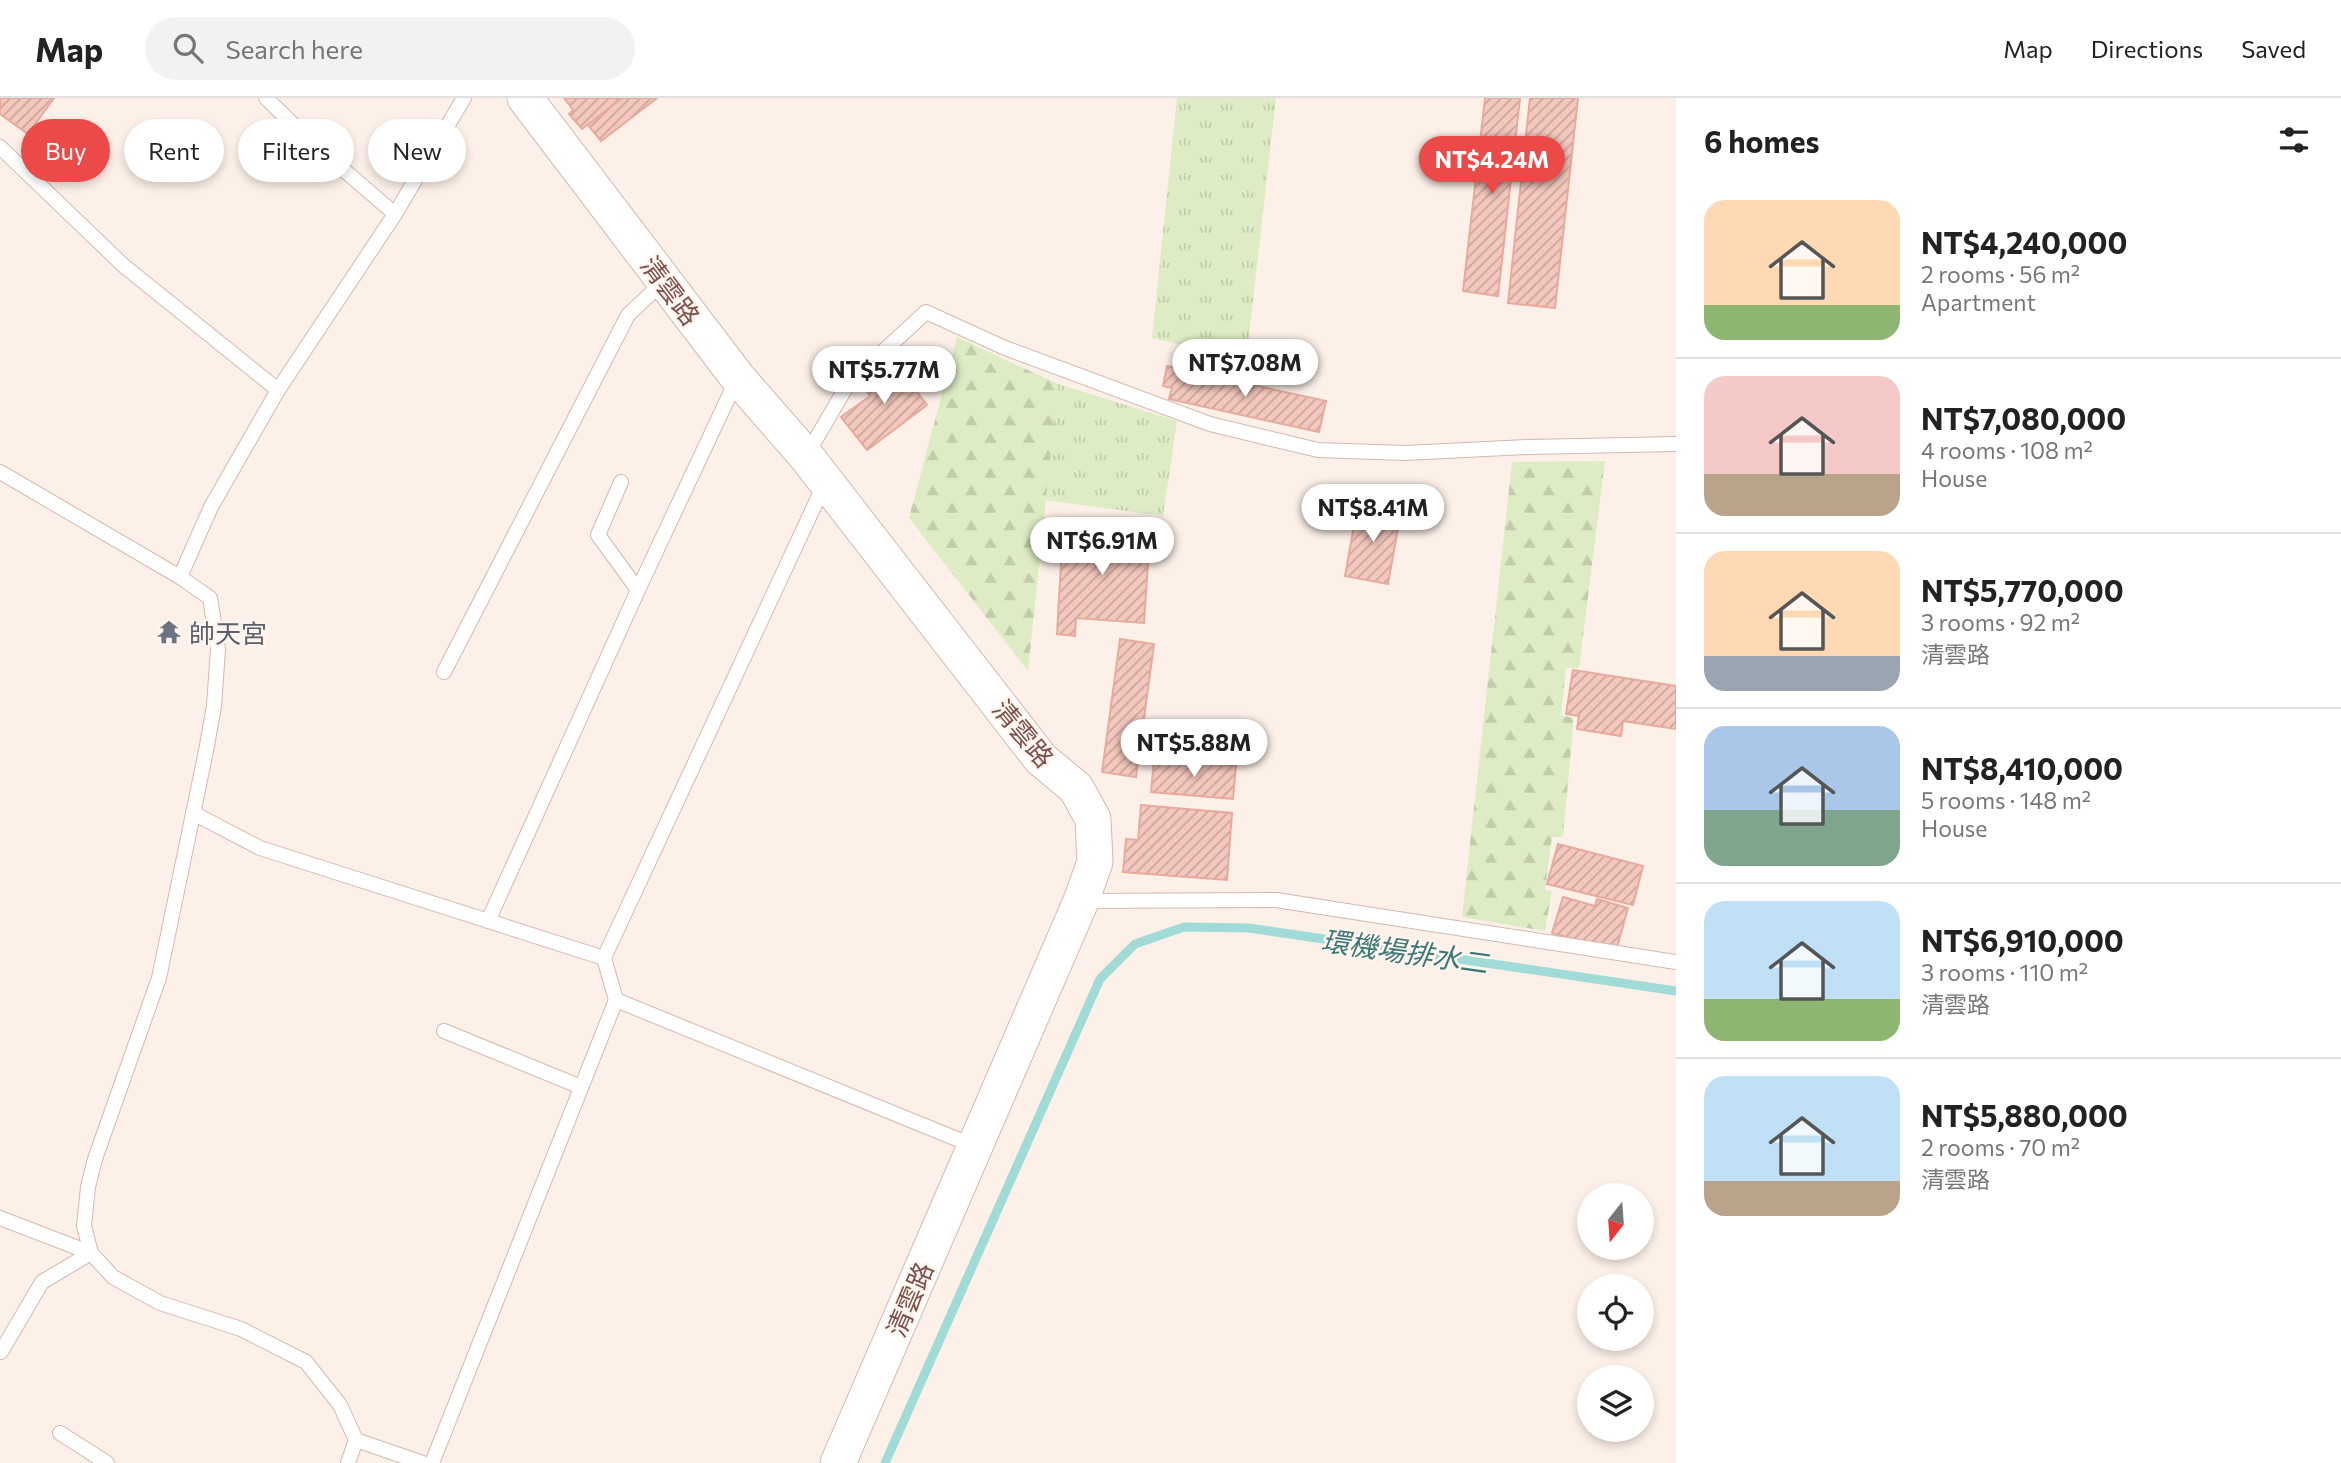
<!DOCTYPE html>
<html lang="en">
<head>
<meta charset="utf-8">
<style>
	body { margin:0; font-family:Commissioner,"Noto Sans TC",sans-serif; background:#f2f2f2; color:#222; height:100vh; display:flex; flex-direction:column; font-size:26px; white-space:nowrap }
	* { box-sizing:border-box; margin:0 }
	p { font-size:23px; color:#767676 }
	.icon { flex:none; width:38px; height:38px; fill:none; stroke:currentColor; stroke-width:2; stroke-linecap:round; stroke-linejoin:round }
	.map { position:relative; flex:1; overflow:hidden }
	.panel { display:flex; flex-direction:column; background:#fff; width:665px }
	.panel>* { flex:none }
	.top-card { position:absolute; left:21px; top:21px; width:665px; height:63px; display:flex; gap:14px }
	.needle { width:46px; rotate:197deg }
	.controls { position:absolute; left:1577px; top:1085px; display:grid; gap:14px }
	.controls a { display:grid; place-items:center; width:77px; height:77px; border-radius:50%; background:#fff; box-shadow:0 4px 10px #0003; font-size:35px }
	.price { position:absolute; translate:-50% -60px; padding:0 16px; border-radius:24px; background:#fff; color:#222; font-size:23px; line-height:46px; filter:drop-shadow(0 2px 4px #0008) }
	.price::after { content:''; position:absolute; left:50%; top:42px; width:21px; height:16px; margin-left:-10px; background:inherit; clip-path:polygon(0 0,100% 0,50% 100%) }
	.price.current { background:#ec4a48; color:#fff }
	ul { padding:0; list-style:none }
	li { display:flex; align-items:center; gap:21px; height:175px; padding:0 28px }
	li+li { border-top:2px solid #e0e0e0 }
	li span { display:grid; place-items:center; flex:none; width:196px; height:140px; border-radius:21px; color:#555 }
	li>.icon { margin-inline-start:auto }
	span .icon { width:84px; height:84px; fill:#fffc; stroke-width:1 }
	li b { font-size:30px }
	h2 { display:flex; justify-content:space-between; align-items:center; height:84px; padding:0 28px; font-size:30px }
	.pill { padding:0 24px; border-radius:32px; background:#fff; box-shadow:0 4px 10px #0003; font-size:24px; line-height:63px }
	.pill.current { background:#ec4a48; color:#fff }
	header { display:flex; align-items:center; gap:42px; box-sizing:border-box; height:98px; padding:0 35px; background:#fff; border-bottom:2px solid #e0e0e0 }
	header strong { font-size:33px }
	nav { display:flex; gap:38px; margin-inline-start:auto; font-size:24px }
	.search { width:490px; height:63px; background:#f2f2f2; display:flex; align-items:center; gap:18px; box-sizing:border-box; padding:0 24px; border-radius:38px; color:#767676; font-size:26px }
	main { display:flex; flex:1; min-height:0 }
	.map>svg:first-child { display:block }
	.grass { fill:url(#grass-tufts) }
	.forest { fill:url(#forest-firs) }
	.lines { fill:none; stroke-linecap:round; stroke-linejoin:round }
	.stream { stroke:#a0dbd8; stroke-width:9 }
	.building { fill:url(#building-hatch); stroke:#e8aa9d; stroke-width:2 }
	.service-casing { stroke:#d3b8af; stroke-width:16 }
	.tertiary-casing { stroke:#d3b8af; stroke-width:37 }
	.service { stroke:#fff; stroke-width:14 }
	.tertiary { stroke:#fff; stroke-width:35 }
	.labels { text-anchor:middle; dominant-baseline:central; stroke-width:5; stroke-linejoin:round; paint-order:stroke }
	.street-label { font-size:26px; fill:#79514a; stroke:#fff5ef }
	.worship-label { font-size:26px; fill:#5b616d; stroke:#fff5ef; text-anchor:start }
	.water-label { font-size:28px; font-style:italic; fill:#3a7775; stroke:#fff5ef }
</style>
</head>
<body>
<header>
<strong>Map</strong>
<div class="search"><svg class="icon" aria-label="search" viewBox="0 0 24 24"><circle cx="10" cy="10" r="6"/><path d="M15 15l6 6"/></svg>Search here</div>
<nav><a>Map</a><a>Directions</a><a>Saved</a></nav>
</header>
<main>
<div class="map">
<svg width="1676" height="1365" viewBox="0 0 1676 1365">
	<defs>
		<pattern id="grass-tufts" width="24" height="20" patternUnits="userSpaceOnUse" patternTransform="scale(1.75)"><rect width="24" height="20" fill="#ddecc5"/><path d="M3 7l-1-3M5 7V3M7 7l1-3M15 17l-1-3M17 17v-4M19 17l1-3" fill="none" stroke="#c1ccab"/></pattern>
		<pattern id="forest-firs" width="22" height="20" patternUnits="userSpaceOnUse" patternTransform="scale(1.75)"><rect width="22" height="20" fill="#ddecc5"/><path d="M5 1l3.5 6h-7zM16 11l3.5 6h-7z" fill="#c1ccab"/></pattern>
		<pattern id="building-hatch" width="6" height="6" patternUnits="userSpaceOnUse" patternTransform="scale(1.75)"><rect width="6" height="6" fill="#f4c8be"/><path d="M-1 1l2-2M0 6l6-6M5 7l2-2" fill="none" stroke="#caa59c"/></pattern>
	</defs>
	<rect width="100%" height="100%" fill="#fdf0e8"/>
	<!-- grass -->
	<g class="grass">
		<path d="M 1177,0 L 1276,0 L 1246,263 L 1152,240 Z"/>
		<path d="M 1058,286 L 1177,323 L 1163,418 L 1045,402 Z"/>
	</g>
	<!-- forest -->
	<g class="forest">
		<path d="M 957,239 L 1058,286 L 1028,573 L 909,420 Z"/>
		<path d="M 1605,363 L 1579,570 L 1566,570 L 1561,617 L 1573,620 L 1573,630 L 1563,739 L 1552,739 L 1545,792 L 1552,793 L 1545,833 L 1462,819 L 1512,364 Z"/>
	</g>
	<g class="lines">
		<!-- stream -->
		<path class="stream" d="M 885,1365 L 1100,881 L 1135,846 L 1184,829 L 1249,830 L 1676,893"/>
	</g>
	<!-- building -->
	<g class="building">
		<path d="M 0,0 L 54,0 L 28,36 L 0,16 Z"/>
		<path d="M 564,0 L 622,0 L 582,31 L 569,16 L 573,12 Z"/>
		<path d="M 622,0 L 657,0 L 601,43 L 588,27 Z"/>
		<path d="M 1485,0 L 1520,0 L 1498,198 L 1463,193 Z"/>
		<path d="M 1530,0 L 1578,0 L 1555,210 L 1508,205 Z"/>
		<path d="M 894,263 L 927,307 L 867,352 L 841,319 L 870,298 L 862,287 Z"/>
		<path d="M 1167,268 L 1326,303 L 1319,334 L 1169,301 L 1172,290 L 1163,288 Z"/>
		<path d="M 1358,405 L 1401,413 L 1388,486 L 1345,478 Z"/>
		<path d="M 1063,430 L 1150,435 L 1144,525 L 1076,520 L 1075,538 L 1057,536 Z"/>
		<path d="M 1120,541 L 1154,546 L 1136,679 L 1102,674 Z"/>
		<path d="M 1573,572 L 1676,588 L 1676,631 L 1623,623 L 1621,638 L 1577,631 L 1579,618 L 1566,616 Z"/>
		<path d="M 1154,661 L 1236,668 L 1233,701 L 1151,694 Z"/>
		<path d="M 1141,707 L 1232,715 L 1227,782 L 1123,774 L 1126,741 L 1138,742 Z"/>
		<path d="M 1558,746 L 1643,768 L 1633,807 L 1547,786 Z"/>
		<path d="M 1563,799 L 1595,808 L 1597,801 L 1628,810 L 1616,853 L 1552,835 Z"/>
	</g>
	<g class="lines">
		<!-- service casing -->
		<g class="service-casing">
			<g id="service">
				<path d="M 266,0 L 309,42 L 395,116"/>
				<path d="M 0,49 L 124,168 L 278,292"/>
				<path d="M 806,358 L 848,286 L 926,214 L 1005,250 L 1210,326 L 1318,352 L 1405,355 L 1528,349 L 1676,346"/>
				<path d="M 0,374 L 180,479"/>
				<path d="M 621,384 L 598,437 L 638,492"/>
				<path d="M 444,574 L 628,217 L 663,184"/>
				<path d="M 193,715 L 260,750 L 604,860"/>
				<path d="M 1081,803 L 1276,802 L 1676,864"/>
				<path d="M 488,823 L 638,492 L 737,281"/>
				<path d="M 616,902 L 974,1048"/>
				<path d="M 444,933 L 581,989"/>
				<path d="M 0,1120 L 91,1155 L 42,1184 L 1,1254"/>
				<path d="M 60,1335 L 107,1365"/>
				<path d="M 356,1342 L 423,1365"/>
				<path d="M 348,1365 L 356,1342 L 340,1307 L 306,1264 L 241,1231 L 160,1205 L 113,1179 L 91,1155 L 84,1128 L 88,1089 L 95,1061 L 159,880 L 206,653 L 214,608 L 218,551 L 210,500 L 180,479 L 211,409 L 278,292 L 395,116 L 464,0"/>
				<path d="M 432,1365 L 616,902 L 604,860 L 825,385"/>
			</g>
		</g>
		<!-- tertiary casing -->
		<g class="tertiary-casing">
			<path id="tertiary" d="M 525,0 L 738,280 L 806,358 L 1041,661 L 1076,690 L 1093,721 L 1095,764 L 1081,803 L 838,1365"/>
		</g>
		<!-- service -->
		<use href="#service" class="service"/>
		<!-- tertiary -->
		<use href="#tertiary" class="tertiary"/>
	</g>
	<!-- icons -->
	<defs>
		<g id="temple-bare" transform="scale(1.89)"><path d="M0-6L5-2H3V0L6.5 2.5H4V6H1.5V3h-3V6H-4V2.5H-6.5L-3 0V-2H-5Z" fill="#6b7280" stroke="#fff5ef" stroke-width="2.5" paint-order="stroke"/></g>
	</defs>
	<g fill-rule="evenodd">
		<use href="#temple-bare" x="169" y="534"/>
	</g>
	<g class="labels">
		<!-- street labels -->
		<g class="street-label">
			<text transform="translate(671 192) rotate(53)">清雲路</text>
			<text transform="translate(1024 635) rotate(50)">清雲路</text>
			<text transform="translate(909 1201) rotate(-67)">清雲路</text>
		</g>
		<!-- worship labels -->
		<g class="worship-label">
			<text x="189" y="534">帥天宮</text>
		</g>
		<!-- water labels -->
		<g class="water-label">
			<text transform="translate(1405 853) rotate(8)">環機場排水二</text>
		</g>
	</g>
</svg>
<div class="controls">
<a><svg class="needle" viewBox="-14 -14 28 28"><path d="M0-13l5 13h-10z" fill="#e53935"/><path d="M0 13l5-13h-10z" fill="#767676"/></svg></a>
<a><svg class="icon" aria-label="locate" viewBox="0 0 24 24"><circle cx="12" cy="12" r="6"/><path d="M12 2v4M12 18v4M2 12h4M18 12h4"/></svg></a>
<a><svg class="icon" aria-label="layers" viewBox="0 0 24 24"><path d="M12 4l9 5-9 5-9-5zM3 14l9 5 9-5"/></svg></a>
</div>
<b class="price current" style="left:1492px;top:98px">NT$4.24M</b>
<b class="price" style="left:1245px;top:301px">NT$7.08M</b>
<b class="price" style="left:884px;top:308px">NT$5.77M</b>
<b class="price" style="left:1373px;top:446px">NT$8.41M</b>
<b class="price" style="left:1102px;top:479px">NT$6.91M</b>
<b class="price" style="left:1194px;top:681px">NT$5.88M</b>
<div class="top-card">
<a class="pill current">Buy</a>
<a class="pill">Rent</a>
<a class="pill">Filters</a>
<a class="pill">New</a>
</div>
</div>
<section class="panel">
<h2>6 homes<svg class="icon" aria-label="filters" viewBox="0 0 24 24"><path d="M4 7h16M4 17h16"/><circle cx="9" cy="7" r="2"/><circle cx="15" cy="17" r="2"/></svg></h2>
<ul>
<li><span style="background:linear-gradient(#ffd9b3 75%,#8fb573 0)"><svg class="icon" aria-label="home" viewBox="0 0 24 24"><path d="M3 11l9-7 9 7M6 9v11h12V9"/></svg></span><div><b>NT$4,240,000</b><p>2 rooms · 56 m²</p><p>Apartment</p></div></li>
<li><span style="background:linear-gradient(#f6c9c9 70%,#b9a48a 0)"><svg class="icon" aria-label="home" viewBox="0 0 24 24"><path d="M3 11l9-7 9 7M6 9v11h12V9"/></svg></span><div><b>NT$7,080,000</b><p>4 rooms · 108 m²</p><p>House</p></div></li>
<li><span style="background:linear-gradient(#ffd9b3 75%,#9aa5b1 0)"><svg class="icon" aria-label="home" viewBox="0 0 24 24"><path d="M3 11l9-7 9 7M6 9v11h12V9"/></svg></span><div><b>NT$5,770,000</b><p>3 rooms · 92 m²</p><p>清雲路</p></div></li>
<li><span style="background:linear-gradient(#a9c7e8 60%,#7fa58c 0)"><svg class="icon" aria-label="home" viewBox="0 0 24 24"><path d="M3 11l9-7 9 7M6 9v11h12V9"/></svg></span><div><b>NT$8,410,000</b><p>5 rooms · 148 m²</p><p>House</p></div></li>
<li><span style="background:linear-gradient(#bfe0f5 70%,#8fb573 0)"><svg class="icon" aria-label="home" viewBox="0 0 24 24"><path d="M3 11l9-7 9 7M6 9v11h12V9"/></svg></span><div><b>NT$6,910,000</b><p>3 rooms · 110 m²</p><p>清雲路</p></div></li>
<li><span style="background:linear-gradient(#bfe0f5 75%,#b9a48a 0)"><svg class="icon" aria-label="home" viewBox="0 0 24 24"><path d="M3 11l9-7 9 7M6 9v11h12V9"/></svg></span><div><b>NT$5,880,000</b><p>2 rooms · 70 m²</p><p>清雲路</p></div></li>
</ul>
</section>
</main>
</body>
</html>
